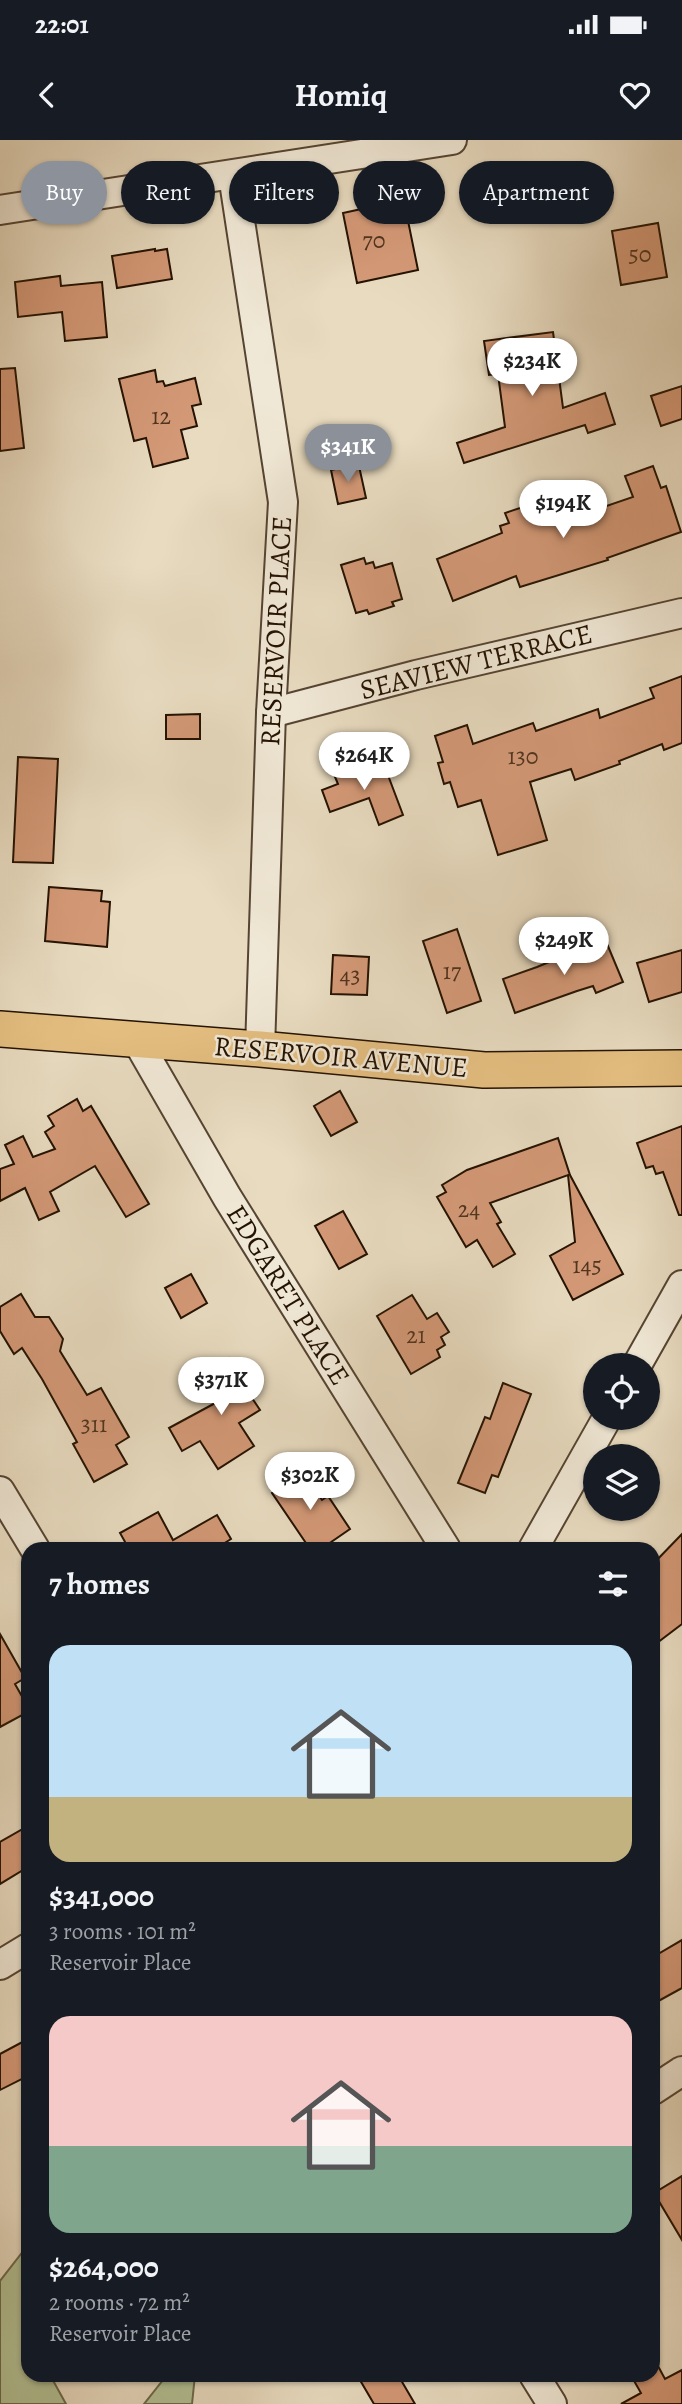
<!DOCTYPE html>
<html lang="en">
<head>
<meta charset="utf-8">
<style>
	body { margin:0; font-family:Alegreya,serif; background:#242831; color:#f1f3f6; height:100vh; display:flex; flex-direction:column; font-size:26px; white-space:nowrap }
	* { box-sizing:border-box; margin:0 }
	p { font-size:23px; color:#9ea1a6 }
	.icon { flex:none; width:38px; height:38px; fill:none; stroke:currentColor; stroke-width:2; stroke-linecap:round; stroke-linejoin:round }
	.map { position:relative; flex:1; overflow:hidden }
	.details { position:absolute; left:21px; top:1402px; width:639px; height:840px; display:flex; flex-direction:column; background:#171b24; border-radius:21px; box-shadow:0 2px 5px #0004 }
	.details>* { flex:none }
	.hud { position:absolute; left:21px; top:21px; width:640px; height:63px; display:flex; gap:14px }
	.controls { position:absolute; left:583px; top:1213px; display:grid; gap:14px }
	.controls a { display:grid; place-items:center; width:77px; height:77px; border-radius:50%; background:#171b24; box-shadow:0 2px 5px #0004; font-size:35px }
	.price { position:absolute; translate:-50% -60px; padding:0 16px; border-radius:24px; background:#fff; color:#222; font-size:23px; line-height:46px; filter:drop-shadow(0 2px 4px #0008) }
	.price::after { content:''; position:absolute; left:50%; top:42px; width:21px; height:16px; margin-left:-10px; background:inherit; clip-path:polygon(0 0,100% 0,50% 100%) }
	.price.current { background:#8c9099; color:#fff }
	ul { padding:0; list-style:none }
	li { display:grid; align-content:center; gap:14px; height:371px; padding:0 28px }
	li span { display:grid; place-items:center; height:217px; border-radius:21px; color:#555 }
	li>.icon { margin-inline-start:auto }
	span .icon { width:126px; height:126px; fill:#fffc; stroke-width:1 }
	li b { font-size:30px }
	h2 { display:flex; justify-content:space-between; align-items:center; height:84px; padding:0 28px; font-size:30px }
	.chip { padding:0 24px; border-radius:32px; background:#171b24; box-shadow:0 2px 5px #0004; font-size:24px; line-height:63px }
	.chip.current { background:#8c9099; color:#fff }
	.status { display:flex; justify-content:space-between; align-items:center; height:49px; padding:0 35px; background:#171b24; direction:ltr }
	.status svg { height:19px; fill:currentColor }
	header { display:flex; justify-content:space-between; align-items:center; height:91px; padding:0 28px; background:#171b24; font-size:32px; font-weight:700 }
	.map>svg:first-child { display:block }
	.green { fill:#b3c195; stroke:#6c6a4c; stroke-width:2 }
	.building { fill:#d49977; stroke:#241202; stroke-width:2 }
	.lines { fill:none; stroke-linecap:round; stroke-linejoin:round }
	.minor-casing { stroke:#554432; stroke-width:32 }
	.major-casing { stroke:#241202; stroke-width:38 }
	.minor { stroke:#f0e8d6; stroke-width:28 }
	.major { stroke:#e4be80; stroke-width:35 }
	.labels { text-anchor:middle; dominant-baseline:central; stroke-width:5; stroke-linejoin:round; paint-order:stroke }
	.number-label { font-size:24px; fill:#50341f }
	.street-label { font-size:28px; fill:#241202; stroke:#f0e8d6 }
</style>
</head>
<body>
<div class="status"><b>22:01</b><svg viewBox="0 0 49 12"><path d="M0 12V9h3v3zM5 12V6h3v6zM10 12V3h3v9zM15 12V0h3v12zM26 1h20v11H26zM47 4h2v5h-2z"/></svg></div>
<header><svg class="icon" aria-label="back" viewBox="0 0 24 24"><path d="M15 5l-7 7 7 7"/></svg>Homiq<svg class="icon" aria-label="heart" viewBox="0 0 24 24"><path d="M12 20l-8-8c-3-5 5-10 8-4 3-6 11-1 8 4z"/></svg></header>
<div class="map">
<svg width="682" height="2264" viewBox="0 0 682 2264">
	<rect width="100%" height="100%" fill="#e8dbc0"/>
	<filter id="stains"><feTurbulence type="fractalNoise" baseFrequency=".00286" numOctaves="4"/><feColorMatrix values="0 0 0 0 .2 0 0 0 0 .09 0 0 0 0 .02 0 0 0 .5 -.17"/></filter>
	<radialGradient id="worn" r=".72"><stop offset=".6" stop-color="#630" stop-opacity="0"/><stop offset="1" stop-color="#630" stop-opacity=".3"/></radialGradient>
	<!-- green -->
	<g class="green">
		<path d="M 28,2105 L 28,2235 L 50,2235 L 66,2264 L 0,2264 L 0,2141 Z"/>
		<path d="M 167,2235 L 195,2235 L 192,2264 L 144,2264 Z"/>
	</g>
	<!-- building -->
	<g class="building">
		<path d="M 382,60 L 404,61 L 418,130 L 357,143 L 343,73 L 375,66 Z"/>
		<path d="M 658,83 L 667,137 L 621,145 L 612,91 Z"/>
		<path d="M 155,109 L 155,111 L 167,109 L 172,139 L 117,148 L 112,116 Z"/>
		<path d="M 60,136 L 61,146 L 102,142 L 107,197 L 65,201 L 62,172 L 18,177 L 15,142 Z"/>
		<path d="M 553,192 L 563,268 L 605,253 L 615,284 L 588,293 L 585,285 L 464,323 L 457,303 L 505,287 L 498,234 L 489,235 L 484,201 Z"/>
		<path d="M 15,228 L 24,308 L 0,311 L 0,229 Z"/>
		<path d="M 155,230 L 157,242 L 163,241 L 165,246 L 195,238 L 201,264 L 192,266 L 197,286 L 181,290 L 188,318 L 153,327 L 146,298 L 134,301 L 119,239 Z"/>
		<path d="M 682,246 L 682,279 L 661,286 L 651,256 Z"/>
		<path d="M 349,326 L 359,326 L 366,358 L 338,364 L 331,330 Z"/>
		<path d="M 653,326 L 661,348 L 666,346 L 681,392 L 607,418 L 608,420 L 520,447 L 516,436 L 453,461 L 437,419 L 502,393 L 500,386 L 509,383 L 505,373 L 526,366 L 531,381 L 580,367 L 583,374 L 633,357 L 625,336 Z"/>
		<path d="M 364,418 L 366,424 L 373,422 L 375,428 L 392,423 L 402,459 L 392,462 L 394,466 L 369,474 L 367,470 L 356,473 L 341,425 Z"/>
		<path d="M 682,536 L 682,603 L 664,610 L 662,604 L 619,621 L 620,624 L 575,640 L 571,629 L 530,642 L 547,700 L 498,715 L 481,660 L 458,667 L 450,642 L 444,644 L 438,623 L 443,622 L 435,596 L 467,585 L 473,604 L 533,583 L 536,591 L 598,569 L 600,578 L 654,558 L 650,548 Z"/>
		<path d="M 200,574 L 200,599 L 166,599 L 166,575 Z"/>
		<path d="M 18,617 L 58,619 L 53,723 L 13,722 Z"/>
		<path d="M 366,621 L 371,635 L 386,630 L 403,675 L 379,685 L 369,658 L 330,672 L 322,650 L 338,644 L 333,632 Z"/>
		<path d="M 49,747 L 102,751 L 101,761 L 110,762 L 107,807 L 45,801 Z"/>
		<path d="M 457,789 L 481,861 L 447,873 L 423,801 Z"/>
		<path d="M 605,799 L 623,842 L 596,853 L 593,846 L 577,851 L 515,873 L 503,839 L 537,827 Z"/>
		<path d="M 682,810 L 682,852 L 649,862 L 637,823 Z"/>
		<path d="M 333,815 L 369,817 L 367,855 L 331,854 Z"/>
		<path d="M 340,951 L 357,982 L 331,996 L 314,966 Z"/>
		<path d="M 77,959 L 83,971 L 91,966 L 149,1064 L 126,1077 L 95,1026 L 50,1052 L 59,1071 L 39,1080 L 25,1048 L 0,1061 L 0,1029 L 14,1024 L 5,1005 L 23,996 L 33,1017 L 55,1009 L 45,992 L 54,986 L 48,976 Z"/>
		<path d="M 682,986 L 682,1075 L 679,1075 L 663,1032 L 656,1034 L 653,1026 L 646,1028 L 637,1003 Z"/>
		<path d="M 558,998 L 570,1035 L 623,1134 L 573,1160 L 550,1116 L 575,1102 L 568,1035 L 490,1063 L 501,1082 L 497,1084 L 515,1114 L 493,1127 L 477,1100 L 466,1107 L 437,1057 L 446,1052 L 442,1045 L 467,1030 Z"/>
		<path d="M 343,1071 L 367,1114 L 339,1129 L 315,1086 Z"/>
		<path d="M 191,1134 L 207,1163 L 181,1178 L 165,1148 Z"/>
		<path d="M 21,1154 L 35,1177 L 49,1177 L 63,1199 L 60,1211 L 87,1255 L 101,1248 L 129,1297 L 116,1305 L 127,1324 L 94,1342 L 73,1304 L 77,1302 L 42,1239 L 22,1208 L 14,1214 L 0,1191 L 0,1167 Z"/>
		<path d="M 412,1155 L 427,1179 L 437,1173 L 449,1192 L 441,1197 L 445,1205 L 437,1210 L 440,1217 L 411,1234 L 377,1176 Z"/>
		<path d="M 229,1218 L 255,1256 L 252,1258 L 260,1270 L 239,1283 L 254,1306 L 218,1329 L 200,1301 L 182,1311 L 169,1288 L 219,1261 L 203,1235 Z"/>
		<path d="M 503,1243 L 531,1254 L 498,1337 L 492,1335 L 485,1353 L 458,1343 L 485,1277 L 490,1279 Z"/>
		<path d="M 300,1329 L 322,1360 L 328,1356 L 350,1389 L 321,1409 L 310,1409 L 272,1353 L 278,1349 L 276,1347 Z"/>
		<path d="M 158,1372 L 173,1400 L 217,1375 L 231,1399 L 215,1409 L 129,1409 L 120,1393 Z"/>
		<path d="M 682,1394 L 682,1484 L 653,1506 L 653,1424 Z"/>
		<path d="M 0,1494 L 25,1538 L 15,1544 L 28,1567 L 28,1572 L 0,1587 Z"/>
		<path d="M 28,1686 L 28,1727 L 0,1744 L 0,1702 Z"/>
		<path d="M 682,1800 L 682,1848 L 653,1864 L 653,1817 Z"/>
		<path d="M 28,1899 L 28,1936 L 0,1950 L 0,1914 Z"/>
		<path d="M 682,2036 L 682,2100 L 654,2053 Z"/>
		<path d="M 658,2226 L 665,2239 L 682,2230 L 682,2264 L 621,2264 L 641,2253 L 633,2239 L 642,2235 L 653,2235 L 653,2229 Z"/>
		<path d="M 357,2235 L 398,2235 L 415,2264 L 374,2264 Z"/>
	</g>
	<g class="lines">
		<!-- minor casing -->
		<g class="minor-casing">
			<g id="minor">
				<path d="M 233,35 L 283,362 L 271,573 L 260,909"/>
				<path d="M 0,70 L 452,0"/>
				<path d="M 271,573 L 416,535 L 682,473"/>
				<path d="M 136,899 L 227,1057 L 446,1409"/>
				<path d="M 637,1225 L 682,1145"/>
				<path d="M 0,1351 L 35,1409"/>
				<path d="M 533,1409 L 607,1278"/>
				<path d="M 0,1825 L 28,1808"/>
				<path d="M 653,1950 L 682,1931"/>
				<path d="M 534,2235 L 552,2264"/>
			</g>
		</g>
		<!-- major casing -->
		<g class="major-casing">
			<path id="major" d="M 0,889 L 260,909 L 484,930 L 682,928"/>
		</g>
		<!-- minor -->
		<use href="#minor" class="minor"/>
		<!-- major -->
		<use href="#major" class="major"/>
	</g>
	<g class="labels">
		<!-- number labels -->
		<g class="number-label">
			<text x="374" y="100">70</text>
			<text x="640" y="114">50</text>
			<text x="161" y="276">12</text>
			<text x="523" y="616">130</text>
			<text x="452" y="831">17</text>
			<text x="350" y="835">43</text>
			<text x="469" y="1069">24</text>
			<text x="587" y="1125">145</text>
			<text x="416" y="1195">21</text>
			<text x="94" y="1284">311</text>
		</g>
		<!-- street labels -->
		<g class="street-label">
			<text transform="translate(276 491) rotate(-87)">RESERVOIR PLACE</text>
			<text transform="translate(476 522) rotate(-14)">SEAVIEW TERRACE</text>
			<text transform="translate(341 917) rotate(5)">RESERVOIR AVENUE</text>
			<text transform="translate(288 1155) rotate(58)">EDGARET PLACE</text>
		</g>
	</g>
	<rect width="100%" height="100%" filter="url(#stains)"/>
	<rect width="100%" height="100%" fill="url(#worn)"/>
</svg>
<div class="controls">
<a><svg class="icon" aria-label="locate" viewBox="0 0 24 24"><circle cx="12" cy="12" r="6"/><path d="M12 2v4M12 18v4M2 12h4M18 12h4"/></svg></a>
<a><svg class="icon" aria-label="layers" viewBox="0 0 24 24"><path d="M12 4l9 5-9 5-9-5zM3 14l9 5 9-5"/></svg></a>
</div>
<b class="price" style="left:532px;top:258px">$234K</b>
<b class="price current" style="left:348px;top:344px">$341K</b>
<b class="price" style="left:563px;top:400px">$194K</b>
<b class="price" style="left:364px;top:652px">$264K</b>
<b class="price" style="left:564px;top:837px">$249K</b>
<b class="price" style="left:221px;top:1277px">$371K</b>
<b class="price" style="left:310px;top:1372px">$302K</b>
<div class="hud">
<a class="chip current">Buy</a>
<a class="chip">Rent</a>
<a class="chip">Filters</a>
<a class="chip">New</a>
<a class="chip">Apartment</a>
</div>
<section class="details">
<h2>7 homes<svg class="icon" aria-label="filters" viewBox="0 0 24 24"><path d="M4 7h16M4 17h16"/><circle cx="9" cy="7" r="2"/><circle cx="15" cy="17" r="2"/></svg></h2>
<ul>
<li><span style="background:linear-gradient(#bfe0f5 70%,#c2b280 0)"><svg class="icon" aria-label="home" viewBox="0 0 24 24"><path d="M3 11l9-7 9 7M6 9v11h12V9"/></svg></span><div><b>$341,000</b><p>3 rooms · 101 m²</p><p>Reservoir Place</p></div></li>
<li><span style="background:linear-gradient(#f6c9c9 60%,#7fa58c 0)"><svg class="icon" aria-label="home" viewBox="0 0 24 24"><path d="M3 11l9-7 9 7M6 9v11h12V9"/></svg></span><div><b>$264,000</b><p>2 rooms · 72 m²</p><p>Reservoir Place</p></div></li>
</ul>
</section>
</div>
</body>
</html>
